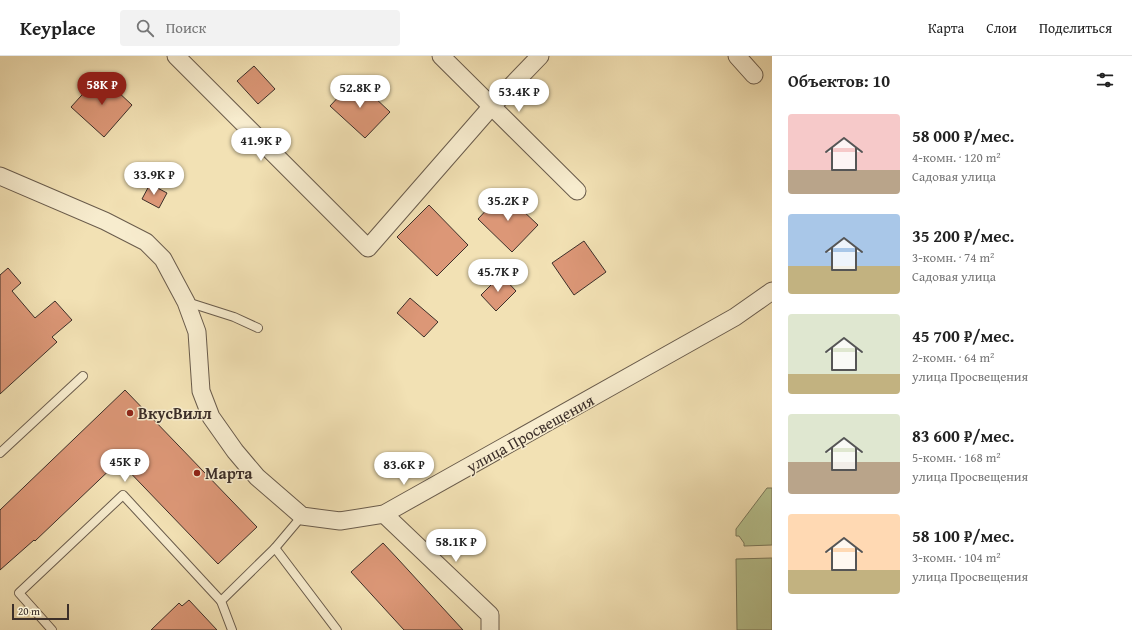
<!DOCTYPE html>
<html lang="ru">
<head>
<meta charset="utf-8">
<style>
	body { margin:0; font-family:"Gentium Book Plus",serif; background:#f2f2f2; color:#222; height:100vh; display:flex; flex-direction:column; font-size:15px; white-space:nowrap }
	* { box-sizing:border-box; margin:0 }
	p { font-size:13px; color:#767676 }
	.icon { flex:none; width:22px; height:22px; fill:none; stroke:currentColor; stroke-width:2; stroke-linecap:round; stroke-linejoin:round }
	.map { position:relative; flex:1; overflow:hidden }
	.panel { display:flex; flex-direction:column; background:#fff; width:360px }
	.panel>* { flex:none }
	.scale { position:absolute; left:12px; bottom:10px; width:57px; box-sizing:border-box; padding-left:4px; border:2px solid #3c2f29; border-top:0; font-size:11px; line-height:14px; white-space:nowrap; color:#3c2f29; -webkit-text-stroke:3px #f7ecce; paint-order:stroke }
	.price { position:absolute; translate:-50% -34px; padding:0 9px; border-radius:14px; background:#fff; color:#222; font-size:13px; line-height:26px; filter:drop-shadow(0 1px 2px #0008) }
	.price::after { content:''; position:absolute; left:50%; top:24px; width:12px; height:9px; margin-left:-6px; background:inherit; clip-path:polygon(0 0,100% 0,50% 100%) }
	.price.selected { background:#8f2418; color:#fff }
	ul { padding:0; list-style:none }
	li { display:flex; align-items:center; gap:12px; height:100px; padding:0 16px }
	li span { display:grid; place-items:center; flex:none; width:112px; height:80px; border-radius:4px; color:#555 }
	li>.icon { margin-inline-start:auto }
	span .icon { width:48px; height:48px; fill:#fffc; stroke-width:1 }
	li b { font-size:17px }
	h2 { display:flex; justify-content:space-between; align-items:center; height:48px; padding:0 16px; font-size:17px }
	header { display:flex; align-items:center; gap:24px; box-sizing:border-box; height:56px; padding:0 20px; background:#fff; border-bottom:1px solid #e0e0e0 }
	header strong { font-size:19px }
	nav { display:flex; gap:22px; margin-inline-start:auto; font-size:14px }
	.search { width:280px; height:36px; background:#f2f2f2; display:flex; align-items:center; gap:10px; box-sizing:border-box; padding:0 14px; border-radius:4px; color:#767676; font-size:15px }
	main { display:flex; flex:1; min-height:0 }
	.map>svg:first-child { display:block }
	.green { fill:#b7c390; stroke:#7a795c }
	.building { fill:#dc9777; stroke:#3c2f29 }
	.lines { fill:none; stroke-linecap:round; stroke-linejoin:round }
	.service-casing { stroke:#6a5c4c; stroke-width:10 }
	.minor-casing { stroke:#6a5c4c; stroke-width:19 }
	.service { stroke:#f7ecce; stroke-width:8 }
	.minor { stroke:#f7ecce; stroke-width:17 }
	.poi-dot { fill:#8f2418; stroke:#f7ecce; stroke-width:1.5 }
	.labels { text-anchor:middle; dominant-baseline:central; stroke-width:3; stroke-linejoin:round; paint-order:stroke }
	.poi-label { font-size:16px; font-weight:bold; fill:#3c2f29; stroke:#f7ecce; text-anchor:start }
	.street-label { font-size:16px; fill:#3c2f29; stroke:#f7ecce }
</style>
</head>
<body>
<header>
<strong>Keyplace</strong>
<div class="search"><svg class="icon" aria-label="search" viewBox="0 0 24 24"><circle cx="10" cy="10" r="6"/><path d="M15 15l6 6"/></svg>Поиск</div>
<nav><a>Карта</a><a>Слои</a><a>Поделиться</a></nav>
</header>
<main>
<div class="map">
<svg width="772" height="574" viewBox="0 0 772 574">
	<rect width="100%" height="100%" fill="#f2e1b4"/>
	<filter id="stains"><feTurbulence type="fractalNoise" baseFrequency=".005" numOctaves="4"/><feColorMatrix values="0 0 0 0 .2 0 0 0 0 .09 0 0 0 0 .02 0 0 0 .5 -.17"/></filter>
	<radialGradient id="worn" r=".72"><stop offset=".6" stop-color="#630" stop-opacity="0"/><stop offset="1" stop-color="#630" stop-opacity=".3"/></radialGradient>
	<!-- green -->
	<g class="green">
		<path d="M 767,432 L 772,432 L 772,489 L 744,490 L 744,487 L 739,480 L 736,480 L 736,473 Z"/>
		<path d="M 772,502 L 772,574 L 737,574 L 736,503 Z"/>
	</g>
	<!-- building -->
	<g class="building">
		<path d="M 254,10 L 275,33 L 258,48 L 237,25 Z"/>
		<path d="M 100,19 L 132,49 L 104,81 L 71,51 Z"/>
		<path d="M 355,23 L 390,56 L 365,82 L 330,50 Z"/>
		<path d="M 150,128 L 167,137 L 159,152 L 142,143 Z"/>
		<path d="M 503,136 L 538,169 L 512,196 L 478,163 Z"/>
		<path d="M 429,149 L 468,189 L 437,220 L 397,181 Z"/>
		<path d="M 584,185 L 606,216 L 574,239 L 552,207 Z"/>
		<path d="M 8,212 L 21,227 L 12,235 L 35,262 L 55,245 L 72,264 L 52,281 L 57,286 L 0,338 L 0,219 Z"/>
		<path d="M 501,219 L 516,235 L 496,255 L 481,239 Z"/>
		<path d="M 410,242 L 438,266 L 424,281 L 397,257 Z"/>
		<path d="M 125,334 L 257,471 L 218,508 L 119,405 L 35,485 L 34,484 L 0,514 L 0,454 Z"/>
		<path d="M 383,487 L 398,503 L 463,574 L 404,574 L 351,516 Z"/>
		<path d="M 189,544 L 217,574 L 151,574 L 179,547 L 182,550 Z"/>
	</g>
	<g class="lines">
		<!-- service casing -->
		<g class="service-casing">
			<g id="service">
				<path d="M 187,246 L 234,261 L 258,272"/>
				<path d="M 0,397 L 83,320"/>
				<path d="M 275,492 L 337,574"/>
				<path d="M 52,574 L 19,537 L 123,439 L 221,545"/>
				<path d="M 232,574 L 221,545 L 275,492 L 302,460"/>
			</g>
		</g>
		<!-- minor casing -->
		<g class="minor-casing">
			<g id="minor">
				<path d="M 176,0 L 368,192 L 492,50 L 540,0"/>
				<path d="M 441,0 L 577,135"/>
				<path d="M 737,0 L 754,19"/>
				<path d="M 0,120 L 105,165 L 146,186 L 163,203 L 186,246 L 197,276 L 201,335 L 211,361 L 235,395 L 257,421 L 302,460 L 340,465 L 384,458 L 735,261 L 772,235"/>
				<path d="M 384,458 L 490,559 L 490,574"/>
			</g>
		</g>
		<!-- service -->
		<use href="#service" class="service"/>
		<!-- minor -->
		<use href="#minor" class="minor"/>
	</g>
	<!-- markers -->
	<g class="poi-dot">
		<circle cx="130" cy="357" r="4"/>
		<circle cx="197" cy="417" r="4"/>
	</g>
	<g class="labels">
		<!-- poi labels -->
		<g class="poi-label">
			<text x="138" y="357">ВкусВилл</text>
			<text x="205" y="417">Марта</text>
		</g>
		<!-- street labels -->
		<g class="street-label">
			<text transform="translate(530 377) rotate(-29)">улица Просвещения</text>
		</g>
	</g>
	<rect width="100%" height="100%" filter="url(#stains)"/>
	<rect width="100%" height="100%" fill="url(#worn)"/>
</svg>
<div class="scale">20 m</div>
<b class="price selected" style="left:102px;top:50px">58K ₽</b>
<b class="price" style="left:360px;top:53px">52.8K ₽</b>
<b class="price" style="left:519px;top:57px">53.4K ₽</b>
<b class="price" style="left:261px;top:106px">41.9K ₽</b>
<b class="price" style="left:154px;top:140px">33.9K ₽</b>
<b class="price" style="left:508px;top:166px">35.2K ₽</b>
<b class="price" style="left:498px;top:237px">45.7K ₽</b>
<b class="price" style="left:125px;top:427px">45K ₽</b>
<b class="price" style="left:404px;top:430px">83.6K ₽</b>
<b class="price" style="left:456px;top:507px">58.1K ₽</b>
</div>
<section class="panel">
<h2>Объектов: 10<svg class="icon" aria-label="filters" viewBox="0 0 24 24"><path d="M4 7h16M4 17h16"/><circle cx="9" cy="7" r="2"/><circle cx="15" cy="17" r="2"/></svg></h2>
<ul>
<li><span style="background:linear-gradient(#f6c9c9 70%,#b9a48a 0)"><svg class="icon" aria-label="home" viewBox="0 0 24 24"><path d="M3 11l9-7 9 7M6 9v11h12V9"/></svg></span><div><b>58 000 ₽/мес.</b><p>4-комн. · 120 m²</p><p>Садовая улица</p></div></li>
<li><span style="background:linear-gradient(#a9c7e8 65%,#c2b280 0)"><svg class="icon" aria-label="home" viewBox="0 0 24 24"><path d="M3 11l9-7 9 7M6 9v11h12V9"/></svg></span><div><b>35 200 ₽/мес.</b><p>3-комн. · 74 m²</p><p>Садовая улица</p></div></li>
<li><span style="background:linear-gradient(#dfe7d0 75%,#c2b280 0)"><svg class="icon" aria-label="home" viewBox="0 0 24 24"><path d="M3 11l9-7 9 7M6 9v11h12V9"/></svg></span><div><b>45 700 ₽/мес.</b><p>2-комн. · 64 m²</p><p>улица Просвещения</p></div></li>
<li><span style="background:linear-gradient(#dfe7d0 60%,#b9a48a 0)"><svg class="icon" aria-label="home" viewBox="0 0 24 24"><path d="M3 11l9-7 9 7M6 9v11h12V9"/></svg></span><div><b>83 600 ₽/мес.</b><p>5-комн. · 168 m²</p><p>улица Просвещения</p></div></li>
<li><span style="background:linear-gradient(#ffd9b3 70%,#c2b280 0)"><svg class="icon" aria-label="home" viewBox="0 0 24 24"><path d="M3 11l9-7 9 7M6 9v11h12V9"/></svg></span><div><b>58 100 ₽/мес.</b><p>3-комн. · 104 m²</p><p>улица Просвещения</p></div></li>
</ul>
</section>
</main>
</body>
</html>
